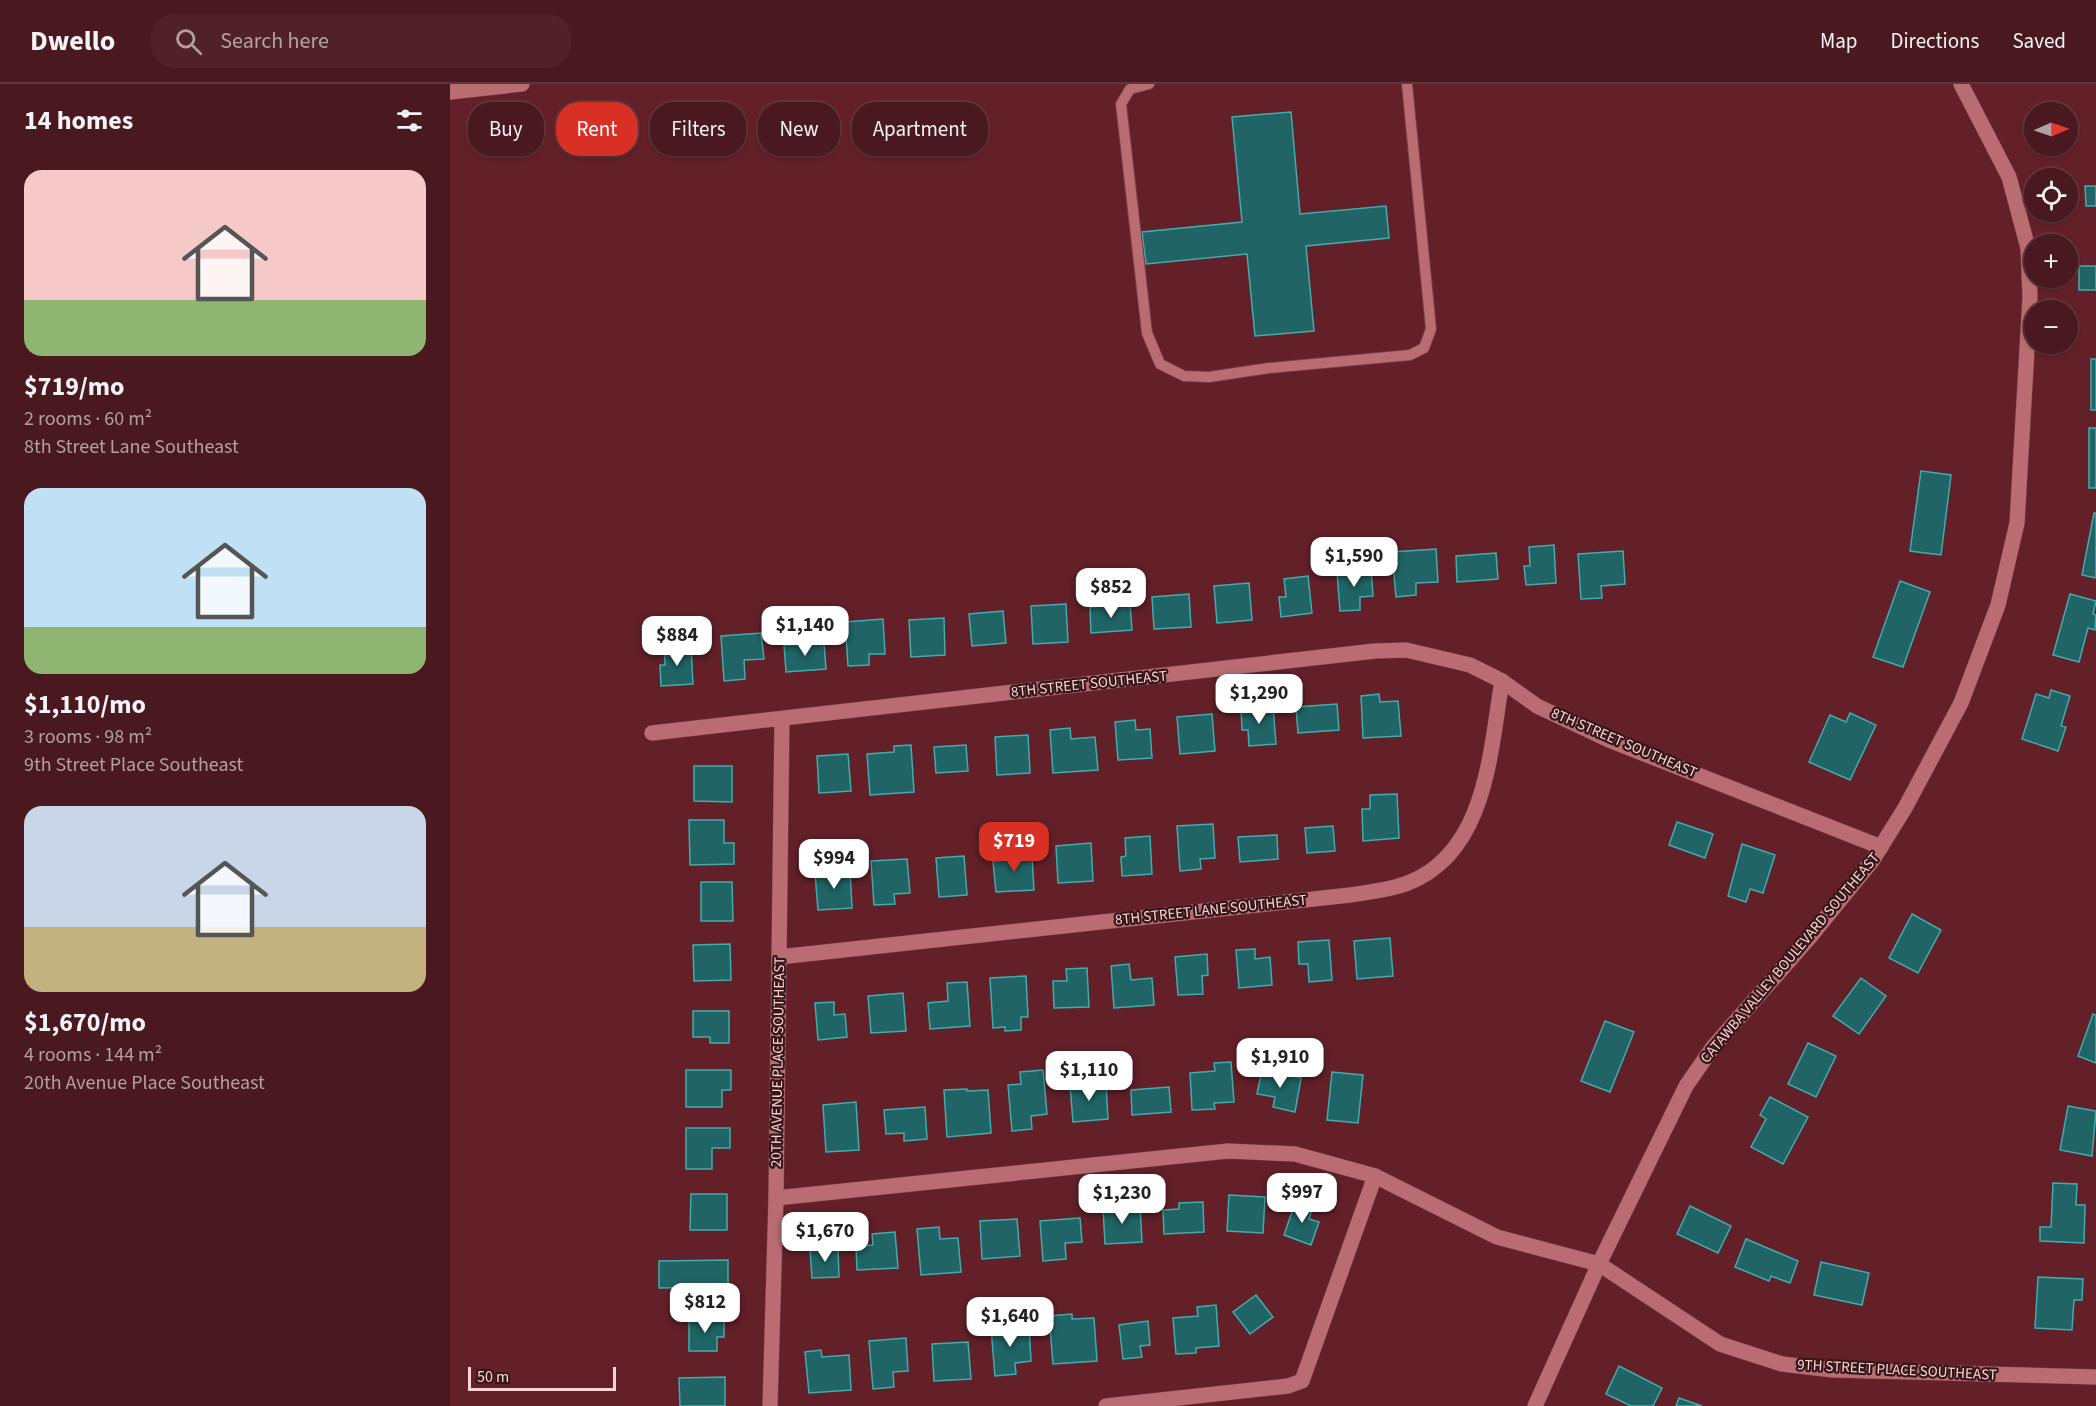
<!DOCTYPE html>
<html lang="en">
<head>
<meta charset="utf-8">
<style>
	body { margin:0; font-family:"Source Sans 3",sans-serif; background:#512128; color:#f1f3f6; height:100vh; display:flex; flex-direction:column; font-size:22px; white-space:nowrap }
	* { box-sizing:border-box; margin:0 }
	p { font-size:20px; color:#b2a0a4 }
	.icon { flex:none; width:33px; height:33px; fill:none; stroke:currentColor; stroke-width:2; stroke-linecap:round; stroke-linejoin:round }
	.map { position:relative; flex:1; overflow:hidden }
	.details { display:flex; flex-direction:column; background:#4a181f; width:450px }
	.details>* { flex:none }
	.banner { position:absolute; left:18px; top:18px; width:570px; height:54px; display:flex; gap:12px }
	.needle { width:39px; rotate:88deg }
	.fabs { position:absolute; left:1574px; top:18px; display:grid; gap:12px }
	.fabs a { display:grid; place-items:center; width:54px; height:54px; border-radius:50%; background:#4a181f; box-shadow:0 2px 4px #0004,0 0 0 2px #61373d; font-size:30px }
	.scale { position:absolute; left:18px; bottom:15px; width:148px; box-sizing:border-box; padding-left:6px; border:3px solid #fed3d4; border-top:0; font-size:16px; line-height:21px; white-space:nowrap; color:#fed3d4; -webkit-text-stroke:4px #35171a; paint-order:stroke }
	.price { position:absolute; translate:-50% -51px; padding:0 14px; border-radius:12px; background:#fff; color:#222; font-size:20px; line-height:39px; filter:drop-shadow(0 2px 3px #0008) }
	.price::after { content:''; position:absolute; left:50%; top:36px; width:18px; height:14px; margin-left:-9px; background:inherit; clip-path:polygon(0 0,100% 0,50% 100%) }
	.price.on { background:#d93025; color:#fff }
	ul { padding:0; list-style:none }
	li { display:grid; align-content:center; gap:12px; height:318px; padding:0 24px }
	li span { display:grid; place-items:center; height:186px; border-radius:18px; color:#555 }
	li>.icon { margin-inline-start:auto }
	span .icon { width:108px; height:108px; fill:#fffc; stroke-width:1 }
	li b { font-size:26px }
	h2 { display:flex; justify-content:space-between; align-items:center; height:72px; padding:0 24px; font-size:26px }
	.pill { padding:0 21px; border-radius:24px; background:#4a181f; box-shadow:0 2px 4px #0004,0 0 0 2px #61373d; font-size:21px; line-height:54px }
	.pill.on { background:#d93025; color:#fff }
	header { display:flex; align-items:center; gap:36px; box-sizing:border-box; height:84px; padding:0 30px; background:#4a181f; border-bottom:2px solid #61373d }
	header strong { font-size:28px }
	nav { display:flex; gap:33px; margin-inline-start:auto; font-size:21px }
	.search { width:420px; height:54px; background:#512128; display:flex; align-items:center; gap:15px; box-sizing:border-box; padding:0 21px; border-radius:24px; color:#b2a0a4; font-size:22px }
	main { display:flex; flex:1; min-height:0 }
	.map>svg:first-child { display:block }
	.building { fill:#206465; stroke:#40acad; stroke-width:1.5 }
	.lines { fill:none; stroke-linecap:round; stroke-linejoin:round }
	.lane-casing { stroke:#793d48; stroke-width:12 }
	.street-casing { stroke:#793d48; stroke-width:16 }
	.secondary-casing { stroke:#793d48; stroke-width:16 }
	.lane { stroke:#b96d72; stroke-width:10 }
	.street { stroke:#b96d72; stroke-width:15 }
	.secondary { stroke:#b96d72; stroke-width:15 }
	.labels { text-anchor:middle; dominant-baseline:central; stroke-width:4.5; stroke-linejoin:round; paint-order:stroke }
	.street-label { font-size:15px; fill:#fed3d4; stroke:#35171a }
</style>
</head>
<body>
<header>
<strong>Dwello</strong>
<div class="search"><svg class="icon" aria-label="search" viewBox="0 0 24 24"><circle cx="10" cy="10" r="6"/><path d="M15 15l6 6"/></svg>Search here</div>
<nav><a>Map</a><a>Directions</a><a>Saved</a></nav>
</header>
<main>
<section class="details">
<h2>14 homes<svg class="icon" aria-label="filters" viewBox="0 0 24 24"><path d="M4 7h16M4 17h16"/><circle cx="9" cy="7" r="2"/><circle cx="15" cy="17" r="2"/></svg></h2>
<ul>
<li><span style="background:linear-gradient(#f6c9c9 70%,#8fb573 0)"><svg class="icon" aria-label="home" viewBox="0 0 24 24"><path d="M3 11l9-7 9 7M6 9v11h12V9"/></svg></span><div><b>$719/mo</b><p>2 rooms · 60 m²</p><p>8th Street Lane Southeast</p></div></li>
<li><span style="background:linear-gradient(#bfe0f5 75%,#8fb573 0)"><svg class="icon" aria-label="home" viewBox="0 0 24 24"><path d="M3 11l9-7 9 7M6 9v11h12V9"/></svg></span><div><b>$1,110/mo</b><p>3 rooms · 98 m²</p><p>9th Street Place Southeast</p></div></li>
<li><span style="background:linear-gradient(#c9d6e8 65%,#c2b280 0)"><svg class="icon" aria-label="home" viewBox="0 0 24 24"><path d="M3 11l9-7 9 7M6 9v11h12V9"/></svg></span><div><b>$1,670/mo</b><p>4 rooms · 144 m²</p><p>20th Avenue Place Southeast</p></div></li>
</ul>
</section>
<div class="map">
<svg width="1646" height="1322" viewBox="0 0 1646 1322">
	<rect width="100%" height="100%" fill="#632029"/>
	<!-- building -->
	<g class="building">
		<path d="M 841,28 L 850,130 L 936,122 L 939,154 L 856,162 L 864,247 L 805,252 L 797,170 L 696,180 L 692,148 L 792,138 L 782,33 Z"/>
		<path d="M 1635,102 L 1646,102 L 1646,122 L 1636,122 Z"/>
		<rect x="1629" y="182" width="17" height="24"/>
		<rect x="1641" y="275" width="5" height="51"/>
		<rect x="1639" y="344" width="7" height="60"/>
		<path d="M 1471,387 L 1501,391 L 1491,471 L 1460,467 Z"/>
		<path d="M 1644,429 L 1646,429 L 1646,494 L 1632,491 Z"/>
		<path d="M 1104,461 L 1106,499 L 1076,501 L 1074,482 L 1080,482 L 1079,463 Z"/>
		<path d="M 986,465 L 988,498 L 966,499 L 966,511 L 946,513 L 942,468 Z"/>
		<path d="M 1173,467 L 1175,500 L 1151,502 L 1152,514 L 1131,515 L 1128,470 Z"/>
		<path d="M 1046,469 L 1048,495 L 1007,498 L 1006,472 Z"/>
		<path d="M 921,485 L 923,512 L 910,513 L 910,526 L 890,527 L 887,488 Z"/>
		<path d="M 858,492 L 862,529 L 831,533 L 829,513 L 836,513 L 834,495 Z"/>
		<path d="M 1450,497 L 1480,508 L 1453,583 L 1423,573 Z"/>
		<path d="M 799,499 L 802,536 L 767,539 L 764,502 Z"/>
		<path d="M 739,510 L 741,543 L 704,545 L 702,513 Z"/>
		<path d="M 1620,510 L 1646,517 L 1643,530 L 1646,531 L 1645,546 L 1638,544 L 1629,578 L 1603,571 Z"/>
		<path d="M 616,520 L 618,558 L 583,560 L 581,522 Z"/>
		<path d="M 680,520 L 682,546 L 641,549 L 640,523 Z"/>
		<path d="M 553,527 L 556,559 L 522,562 L 519,530 Z"/>
		<path d="M 494,534 L 495,571 L 461,573 L 459,536 Z"/>
		<path d="M 433,535 L 435,570 L 419,570 L 419,581 L 398,582 L 395,538 Z"/>
		<path d="M 311,549 L 314,575 L 294,576 L 295,595 L 274,597 L 271,552 Z"/>
		<path d="M 374,559 L 376,585 L 336,588 L 334,561 Z"/>
		<path d="M 241,563 L 243,600 L 211,602 L 210,581 L 215,581 L 214,564 Z"/>
		<path d="M 1601,606 L 1620,612 L 1611,642 L 1616,643 L 1608,667 L 1572,655 L 1586,610 L 1599,614 Z"/>
		<path d="M 929,610 L 930,618 L 948,617 L 951,652 L 913,654 L 911,612 Z"/>
		<path d="M 887,620 L 889,646 L 848,649 L 846,623 Z"/>
		<path d="M 823,622 L 826,660 L 799,662 L 798,646 L 792,646 L 791,625 Z"/>
		<path d="M 1400,629 L 1426,641 L 1400,696 L 1359,678 L 1380,631 L 1396,638 Z"/>
		<path d="M 762,630 L 765,667 L 730,670 L 727,633 Z"/>
		<path d="M 685,636 L 686,646 L 700,645 L 702,674 L 668,676 L 665,638 Z"/>
		<path d="M 620,644 L 621,655 L 645,653 L 648,686 L 603,689 L 600,646 Z"/>
		<path d="M 578,651 L 580,689 L 547,691 L 545,653 Z"/>
		<path d="M 461,661 L 464,708 L 420,711 L 417,670 L 444,668 L 444,662 Z"/>
		<path d="M 516,661 L 518,687 L 486,689 L 484,663 Z"/>
		<path d="M 398,670 L 401,707 L 369,709 L 367,672 Z"/>
		<path d="M 244,682 L 282,682 L 282,718 L 244,717 Z"/>
		<path d="M 947,710 L 949,754 L 913,757 L 912,725 L 920,725 L 920,711 Z"/>
		<path d="M 239,736 L 274,736 L 274,759 L 284,759 L 284,780 L 240,781 Z"/>
		<path d="M 1227,738 L 1263,750 L 1255,774 L 1219,761 Z"/>
		<path d="M 763,740 L 765,774 L 750,775 L 751,785 L 730,787 L 727,742 Z"/>
		<path d="M 883,742 L 885,767 L 857,769 L 855,744 Z"/>
		<path d="M 827,751 L 828,775 L 790,778 L 788,753 Z"/>
		<path d="M 700,752 L 702,790 L 672,792 L 671,773 L 676,772 L 675,754 Z"/>
		<path d="M 641,759 L 643,797 L 608,799 L 606,762 Z"/>
		<path d="M 1292,760 L 1325,771 L 1313,809 L 1300,805 L 1296,818 L 1278,812 Z"/>
		<path d="M 571,765 L 572,773 L 582,773 L 584,806 L 546,808 L 543,777 L 557,776 L 556,766 Z"/>
		<path d="M 514,772 L 517,811 L 489,813 L 486,774 Z"/>
		<path d="M 457,775 L 460,809 L 444,810 L 445,820 L 424,821 L 421,777 Z"/>
		<path d="M 400,787 L 402,824 L 368,826 L 365,789 Z"/>
		<path d="M 251,798 L 282,798 L 283,837 L 251,837 Z"/>
		<path d="M 1462,830 L 1491,846 L 1468,889 L 1439,874 Z"/>
		<path d="M 940,854 L 943,892 L 907,895 L 904,857 Z"/>
		<path d="M 879,856 L 882,896 L 859,898 L 858,880 L 849,880 L 848,858 Z"/>
		<path d="M 280,860 L 281,896 L 244,897 L 243,861 Z"/>
		<path d="M 805,865 L 805,875 L 820,873 L 822,901 L 789,904 L 786,866 Z"/>
		<path d="M 757,870 L 758,891 L 752,892 L 753,910 L 728,911 L 725,873 Z"/>
		<path d="M 679,880 L 681,896 L 702,894 L 704,921 L 664,924 L 661,882 Z"/>
		<path d="M 637,884 L 639,923 L 604,924 L 603,897 L 617,897 L 616,885 Z"/>
		<path d="M 576,892 L 578,933 L 571,933 L 571,946 L 555,947 L 555,943 L 543,944 L 540,894 Z"/>
		<path d="M 1411,894 L 1436,912 L 1409,950 L 1383,932 Z"/>
		<path d="M 517,898 L 520,942 L 480,945 L 478,919 L 498,917 L 497,899 Z"/>
		<path d="M 453,909 L 456,947 L 421,949 L 418,912 Z"/>
		<path d="M 384,918 L 384,931 L 395,930 L 397,953 L 368,956 L 365,919 Z"/>
		<path d="M 243,927 L 279,927 L 279,959 L 260,959 L 260,953 L 243,953 Z"/>
		<path d="M 1643,930 L 1646,931 L 1646,979 L 1628,972 Z"/>
		<path d="M 1155,937 L 1184,948 L 1160,1008 L 1131,997 Z"/>
		<path d="M 1358,959 L 1386,972 L 1366,1013 L 1338,1000 Z"/>
		<path d="M 781,978 L 784,1018 L 764,1019 L 765,1025 L 742,1026 L 740,989 L 765,987 L 764,979 Z"/>
		<path d="M 236,986 L 281,986 L 281,1006 L 272,1006 L 272,1023 L 236,1023 Z"/>
		<path d="M 593,986 L 597,1030 L 581,1032 L 582,1045 L 562,1047 L 558,1001 L 571,1000 L 570,988 Z"/>
		<path d="M 812,986 L 851,994 L 845,1028 L 823,1023 L 825,1013 L 807,1010 Z"/>
		<path d="M 882,988 L 913,991 L 908,1039 L 877,1036 Z"/>
		<path d="M 656,999 L 658,1035 L 623,1038 L 620,1001 Z"/>
		<path d="M 719,1003 L 721,1028 L 682,1031 L 681,1006 Z"/>
		<path d="M 517,1005 L 517,1007 L 538,1006 L 541,1049 L 497,1053 L 494,1006 Z"/>
		<path d="M 1320,1013 L 1358,1033 L 1333,1080 L 1301,1063 L 1316,1035 L 1310,1031 Z"/>
		<path d="M 406,1018 L 409,1066 L 376,1068 L 373,1021 Z"/>
		<path d="M 1618,1022 L 1646,1027 L 1642,1072 L 1610,1066 Z"/>
		<path d="M 475,1023 L 477,1055 L 454,1057 L 454,1049 L 436,1050 L 434,1026 Z"/>
		<path d="M 236,1044 L 280,1044 L 280,1064 L 262,1064 L 262,1085 L 236,1085 Z"/>
		<path d="M 1603,1099 L 1627,1100 L 1626,1121 L 1635,1121 L 1634,1159 L 1590,1157 L 1590,1143 L 1601,1143 Z"/>
		<path d="M 241,1110 L 277,1110 L 277,1146 L 240,1146 Z"/>
		<path d="M 779,1111 L 815,1113 L 813,1149 L 777,1147 Z"/>
		<path d="M 846,1116 L 863,1123 L 859,1135 L 869,1138 L 861,1161 L 834,1151 Z"/>
		<path d="M 753,1118 L 754,1148 L 714,1150 L 713,1126 L 729,1125 L 729,1119 Z"/>
		<path d="M 690,1122 L 692,1158 L 655,1160 L 653,1124 Z"/>
		<path d="M 1240,1122 L 1281,1142 L 1268,1169 L 1227,1150 Z"/>
		<path d="M 630,1134 L 632,1158 L 615,1159 L 616,1175 L 593,1177 L 590,1137 Z"/>
		<path d="M 567,1135 L 570,1172 L 532,1175 L 530,1137 Z"/>
		<path d="M 489,1143 L 490,1155 L 508,1154 L 511,1188 L 471,1191 L 467,1145 Z"/>
		<path d="M 445,1148 L 448,1184 L 407,1186 L 406,1162 L 423,1161 L 422,1150 Z"/>
		<path d="M 1296,1155 L 1348,1177 L 1340,1199 L 1321,1192 L 1319,1197 L 1285,1183 Z"/>
		<path d="M 388,1165 L 389,1193 L 362,1194 L 360,1166 Z"/>
		<path d="M 278,1176 L 278,1203 L 209,1204 L 209,1177 Z"/>
		<path d="M 1371,1178 L 1419,1189 L 1412,1221 L 1364,1211 Z"/>
		<path d="M 1588,1193 L 1633,1195 L 1632,1216 L 1624,1216 L 1622,1246 L 1585,1244 Z"/>
		<path d="M 806,1211 L 823,1233 L 800,1250 L 783,1228 Z"/>
		<path d="M 766,1221 L 769,1262 L 746,1264 L 746,1269 L 726,1270 L 723,1234 L 748,1232 L 747,1223 Z"/>
		<path d="M 622,1230 L 622,1235 L 644,1234 L 647,1277 L 603,1280 L 599,1232 Z"/>
		<path d="M 239,1234 L 274,1234 L 274,1253 L 267,1253 L 267,1267 L 239,1267 Z"/>
		<path d="M 698,1237 L 700,1261 L 690,1262 L 692,1273 L 673,1275 L 669,1241 Z"/>
		<path d="M 579,1241 L 581,1277 L 565,1279 L 566,1290 L 545,1292 L 541,1244 Z"/>
		<path d="M 456,1254 L 458,1287 L 443,1288 L 444,1303 L 423,1305 L 419,1257 Z"/>
		<path d="M 518,1258 L 521,1295 L 484,1297 L 482,1260 Z"/>
		<path d="M 371,1266 L 372,1273 L 399,1271 L 401,1306 L 359,1309 L 355,1268 Z"/>
		<path d="M 1169,1282 L 1212,1304 L 1203,1322 L 1181,1322 L 1156,1310 Z"/>
		<path d="M 275,1293 L 275,1322 L 230,1322 L 229,1294 Z"/>
		<path d="M 1229,1314 L 1252,1322 L 1226,1322 Z"/>
	</g>
	<g class="lines">
		<!-- lane casing -->
		<g class="lane-casing">
			<path id="lane" d="M 699,0 L 680,5 L 671,20 L 697,249 L 710,280 L 734,292 L 759,293 L 819,284 L 960,271 L 974,264 L 981,245 L 957,0"/>
		</g>
		<!-- street casing -->
		<g class="street-casing">
			<g id="street">
				<path d="M 0,8 L 72,0"/>
				<path d="M 202,649 L 925,567 L 956,566 L 1020,581 L 1052,597 L 1087,622 L 1159,656 L 1431,763"/>
				<path d="M 329,873 L 900,811 C 919,808 940,806 958,799 C 1037,768 1040,667 1052,597"/>
				<path d="M 326,1114 L 778,1067 L 845,1070 L 925,1092 L 1047,1153 L 1149,1180 L 1270,1260 L 1332,1280 L 1383,1286 L 1646,1293"/>
				<path d="M 320,1322 L 326,1114 L 332,635"/>
				<path d="M 656,1322 L 838,1302 L 852,1297 L 925,1092"/>
			</g>
		</g>
		<!-- secondary casing -->
		<g class="secondary-casing">
			<path id="secondary" d="M 1085,1322 L 1149,1180 L 1236,1002 L 1263,963 L 1360,853 L 1422,777 L 1455,724 L 1511,619 L 1548,521 L 1567,439 L 1580,213 L 1578,164 L 1559,93 L 1511,0"/>
		</g>
		<!-- lane -->
		<use href="#lane" class="lane"/>
		<!-- street -->
		<use href="#street" class="street"/>
		<!-- secondary -->
		<use href="#secondary" class="secondary"/>
	</g>
	<g class="labels">
		<!-- street labels -->
		<g class="street-label">
			<text transform="translate(639 600) rotate(-6)">8TH STREET SOUTHEAST</text>
			<text transform="translate(1174 659) rotate(23)">8TH STREET SOUTHEAST</text>
			<text transform="translate(761 826) rotate(-6)">8TH STREET LANE SOUTHEAST</text>
			<text transform="translate(1340 874) rotate(-50)">CATAWBA VALLEY BOULEVARD SOUTHEAST</text>
			<text transform="translate(328 978) rotate(-89)">20TH AVENUE PLACE SOUTHEAST</text>
			<text transform="translate(1447 1286) rotate(3)">9TH STREET PLACE SOUTHEAST</text>
		</g>
	</g>
</svg>
<div class="fabs">
<a><svg class="needle" viewBox="-14 -14 28 28"><path d="M0-13l5 13h-10z" fill="#e53935"/><path d="M0 13l5-13h-10z" fill="#b2a0a4"/></svg></a>
<a><svg class="icon" aria-label="locate" viewBox="0 0 24 24"><circle cx="12" cy="12" r="6"/><path d="M12 2v4M12 18v4M2 12h4M18 12h4"/></svg></a>
<a>+</a>
<a>−</a>
</div>
<div class="scale">50 m</div>
<b class="price" style="left:904px;top:504px">$1,590</b>
<b class="price" style="left:661px;top:535px">$852</b>
<b class="price" style="left:355px;top:573px">$1,140</b>
<b class="price" style="left:227px;top:583px">$884</b>
<b class="price" style="left:809px;top:641px">$1,290</b>
<b class="price on" style="left:564px;top:789px">$719</b>
<b class="price" style="left:384px;top:806px">$994</b>
<b class="price" style="left:830px;top:1005px">$1,910</b>
<b class="price" style="left:639px;top:1018px">$1,110</b>
<b class="price" style="left:852px;top:1140px">$997</b>
<b class="price" style="left:672px;top:1141px">$1,230</b>
<b class="price" style="left:375px;top:1179px">$1,670</b>
<b class="price" style="left:255px;top:1250px">$812</b>
<b class="price" style="left:560px;top:1264px">$1,640</b>
<div class="banner">
<a class="pill">Buy</a>
<a class="pill on">Rent</a>
<a class="pill">Filters</a>
<a class="pill">New</a>
<a class="pill">Apartment</a>
</div>
</div>
</main>
</body>
</html>
